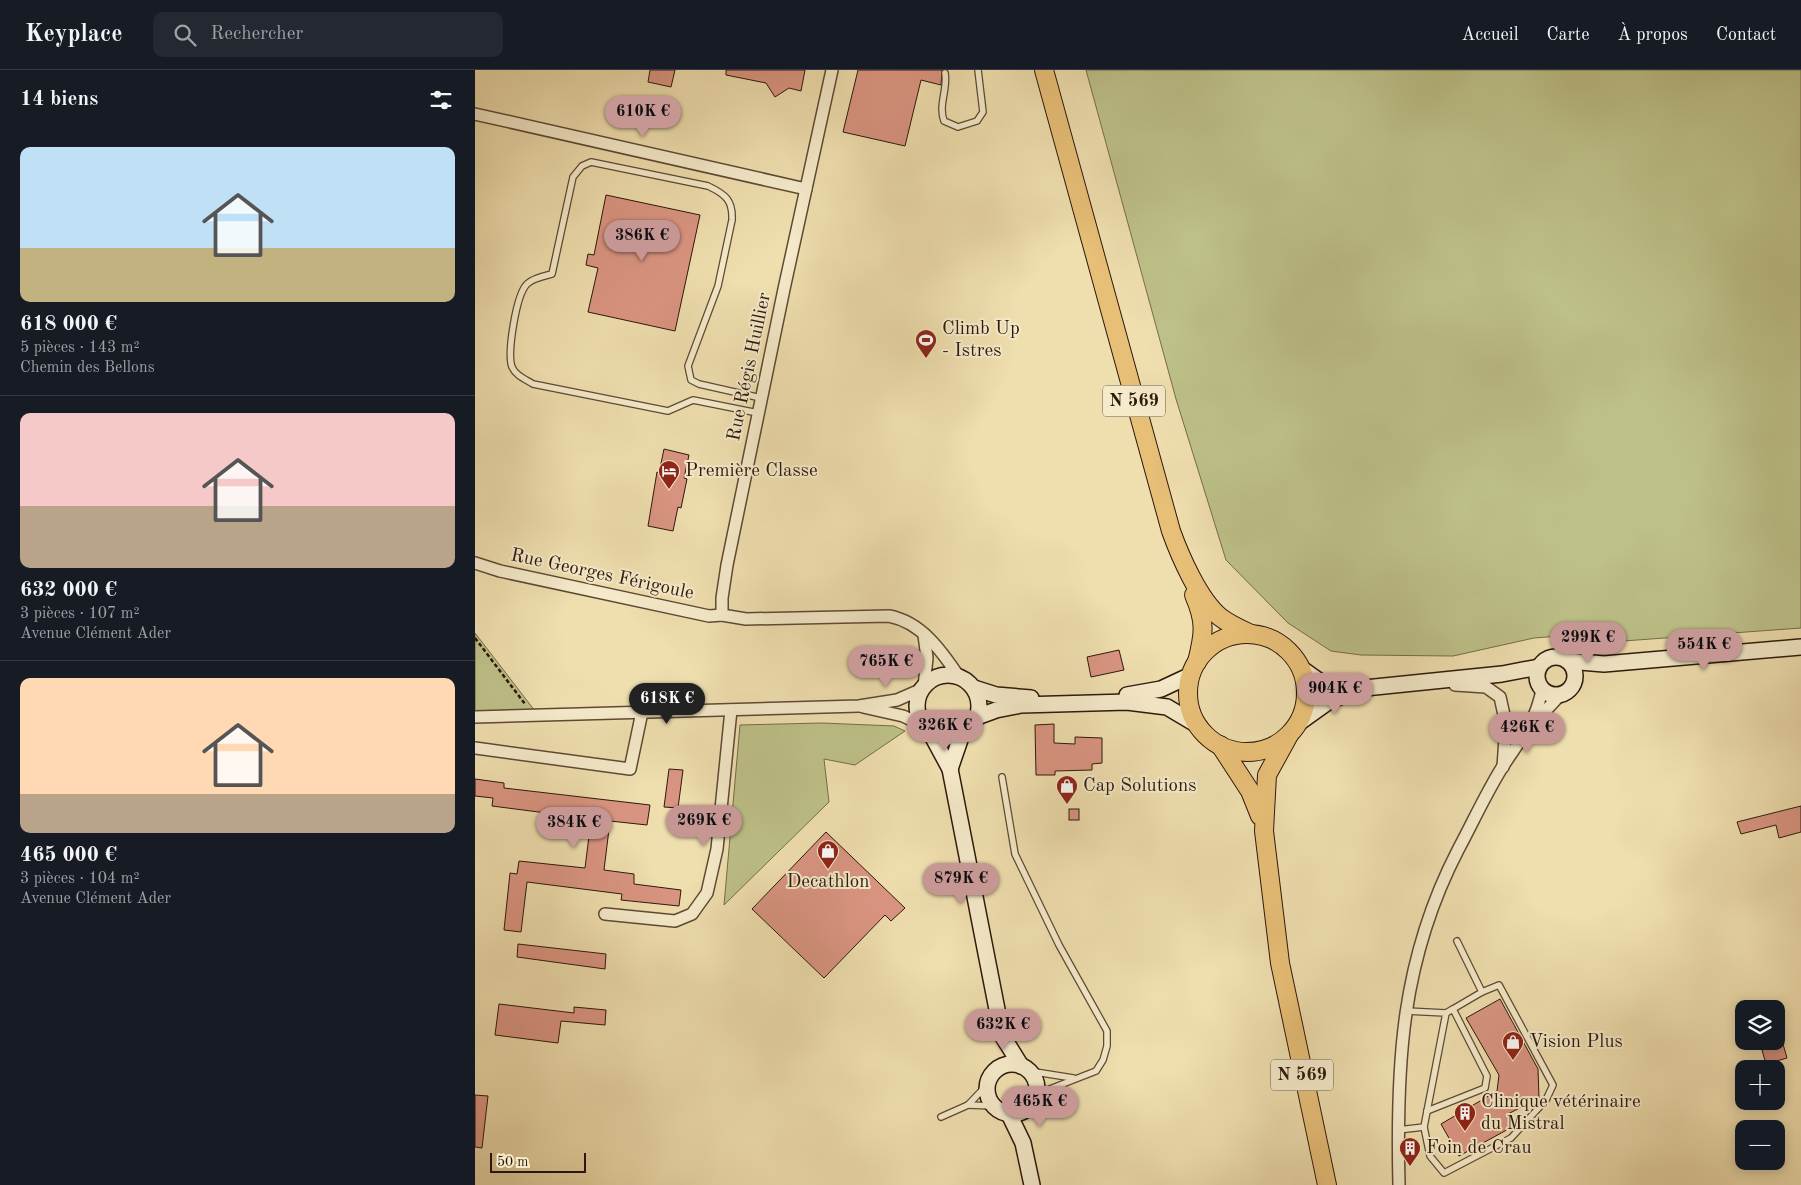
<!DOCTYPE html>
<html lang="fr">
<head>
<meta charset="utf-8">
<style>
	body { margin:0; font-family:"Old Standard TT",serif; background:#242831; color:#f1f3f6; height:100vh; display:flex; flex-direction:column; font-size:19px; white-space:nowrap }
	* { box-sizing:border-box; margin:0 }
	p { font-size:16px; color:#9ea1a6 }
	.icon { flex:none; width:28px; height:28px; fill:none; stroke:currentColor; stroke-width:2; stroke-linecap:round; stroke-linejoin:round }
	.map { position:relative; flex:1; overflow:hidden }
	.details { display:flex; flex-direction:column; background:#171b24; width:475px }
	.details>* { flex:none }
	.controls { position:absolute; left:1260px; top:930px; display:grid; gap:10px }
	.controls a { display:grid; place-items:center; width:50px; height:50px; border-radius:10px; background:#171b24; box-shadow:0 2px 12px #0003; font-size:25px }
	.scale { position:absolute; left:15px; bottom:12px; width:96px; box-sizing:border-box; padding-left:5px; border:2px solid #2c180b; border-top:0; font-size:14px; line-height:18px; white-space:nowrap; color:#2c180b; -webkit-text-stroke:4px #f5eaca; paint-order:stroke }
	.price { position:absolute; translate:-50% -42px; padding:0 11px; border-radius:18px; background:#c59692; color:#111; font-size:16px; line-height:32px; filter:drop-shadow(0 1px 2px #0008) }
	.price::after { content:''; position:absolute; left:50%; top:30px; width:15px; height:11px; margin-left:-8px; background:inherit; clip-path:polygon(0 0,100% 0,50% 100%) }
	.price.active { background:#222; color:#fff }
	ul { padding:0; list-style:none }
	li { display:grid; align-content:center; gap:10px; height:265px; padding:0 20px }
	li+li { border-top:1px solid #363941 }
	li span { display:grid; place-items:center; height:155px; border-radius:10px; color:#555 }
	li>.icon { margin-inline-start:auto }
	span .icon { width:90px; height:90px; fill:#fffc; stroke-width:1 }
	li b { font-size:21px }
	h2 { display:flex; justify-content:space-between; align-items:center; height:60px; padding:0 20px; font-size:21px }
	header { display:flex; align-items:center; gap:30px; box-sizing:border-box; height:70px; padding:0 25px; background:#171b24; border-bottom:1px solid #363941 }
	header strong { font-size:24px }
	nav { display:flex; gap:28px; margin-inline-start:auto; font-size:18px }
	.search { width:350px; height:45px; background:#242831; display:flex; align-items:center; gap:12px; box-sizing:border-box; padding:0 18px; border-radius:10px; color:#9ea1a6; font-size:19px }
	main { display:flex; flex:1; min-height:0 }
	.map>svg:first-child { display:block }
	.green { fill:#bdc088; stroke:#746c4a }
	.building { fill:#da9582; stroke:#2c180b }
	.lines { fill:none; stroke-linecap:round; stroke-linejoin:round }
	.lane-casing { stroke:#5d4a34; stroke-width:8 }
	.street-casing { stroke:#5d4a34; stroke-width:14 }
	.secondary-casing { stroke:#2c180b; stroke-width:18 }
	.primary-casing { stroke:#2c180b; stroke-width:20 }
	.path { stroke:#2c180b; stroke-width:2.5; stroke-dasharray:4 2.5; stroke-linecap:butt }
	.lane { stroke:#f5eaca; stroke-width:5.5 }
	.street { stroke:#f5eaca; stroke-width:11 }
	.secondary { stroke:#f5eaca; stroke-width:15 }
	.primary { stroke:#e8bf77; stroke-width:18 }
	.labels { text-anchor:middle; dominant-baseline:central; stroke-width:4; stroke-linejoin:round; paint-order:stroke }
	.shield { fill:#f5eaca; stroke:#685744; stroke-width:1 }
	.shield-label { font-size:18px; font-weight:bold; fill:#2c180b }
	.poi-label { font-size:19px; fill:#2c180b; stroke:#f5eaca; text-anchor:start }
	.street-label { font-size:19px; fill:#2c180b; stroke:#f5eaca }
</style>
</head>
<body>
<header>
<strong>Keyplace</strong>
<div class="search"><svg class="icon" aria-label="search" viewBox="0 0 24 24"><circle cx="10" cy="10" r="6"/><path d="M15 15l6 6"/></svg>Rechercher</div>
<nav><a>Accueil</a><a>Carte</a><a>À propos</a><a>Contact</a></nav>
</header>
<main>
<section class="details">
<h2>14 biens<svg class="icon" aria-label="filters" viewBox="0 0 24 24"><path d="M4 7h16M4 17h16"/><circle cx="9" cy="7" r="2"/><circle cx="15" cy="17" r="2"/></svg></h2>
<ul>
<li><span style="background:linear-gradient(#bfe0f5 65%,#c2b280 0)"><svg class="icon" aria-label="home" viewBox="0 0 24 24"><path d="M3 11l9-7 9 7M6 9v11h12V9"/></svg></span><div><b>618 000 €</b><p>5 pièces · 143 m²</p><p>Chemin des Bellons</p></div></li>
<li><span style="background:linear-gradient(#f6c9c9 60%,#b9a48a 0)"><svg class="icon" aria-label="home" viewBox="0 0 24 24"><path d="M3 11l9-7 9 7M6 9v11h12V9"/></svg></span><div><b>632 000 €</b><p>3 pièces · 107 m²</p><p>Avenue Clément Ader</p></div></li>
<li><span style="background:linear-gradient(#ffd9b3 75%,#b9a48a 0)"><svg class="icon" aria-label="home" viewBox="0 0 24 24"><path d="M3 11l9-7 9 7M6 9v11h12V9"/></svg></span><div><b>465 000 €</b><p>3 pièces · 104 m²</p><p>Avenue Clément Ader</p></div></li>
</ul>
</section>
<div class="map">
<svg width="1326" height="1115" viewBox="0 0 1326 1115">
	<rect width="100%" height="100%" fill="#efdeae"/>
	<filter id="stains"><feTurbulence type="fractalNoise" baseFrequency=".004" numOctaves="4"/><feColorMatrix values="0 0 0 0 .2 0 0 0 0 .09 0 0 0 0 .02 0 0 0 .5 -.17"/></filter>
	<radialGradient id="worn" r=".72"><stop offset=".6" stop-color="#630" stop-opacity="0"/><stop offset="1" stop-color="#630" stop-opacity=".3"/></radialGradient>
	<!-- green -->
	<g class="green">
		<path d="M 611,0 L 1326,0 L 1326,558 L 1135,572 L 1110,564 L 1059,568 L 978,586 L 886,585 L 856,581 L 813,553 L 751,490 L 701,329 Z"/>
		<path d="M 0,563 L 60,641 L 0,644 Z"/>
		<path d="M 347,653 L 419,656 L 430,661 L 380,695 L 349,689 L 354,732 L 249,835 L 265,655 Z"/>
	</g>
	<!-- building -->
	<g class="building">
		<path d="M 175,0 L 200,0 L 196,17 L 173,12 Z"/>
		<path d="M 251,0 L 330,0 L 326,21 L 314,18 L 300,27 L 291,13 L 251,5 Z"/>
		<path d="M 383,0 L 467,0 L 466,15 L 446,10 L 430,76 L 368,62 Z"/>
		<path d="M 131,125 L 225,145 L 200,261 L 113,242 L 123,198 L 111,195 L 113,184 L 119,185 Z"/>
		<path d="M 189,379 L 214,385 L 209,408 L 212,409 L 206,438 L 203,437 L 198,461 L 173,456 L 182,402 L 184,403 Z"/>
		<path d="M 644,580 L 649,600 L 616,607 L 612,587 Z"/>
		<path d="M 579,654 L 579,673 L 600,674 L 600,667 L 627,668 L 627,693 L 617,694 L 617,700 L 580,701 L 580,705 L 561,705 L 560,655 Z"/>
		<path d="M 194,699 L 208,700 L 203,738 L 189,737 Z"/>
		<path d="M 0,709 L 29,713 L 29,718 L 175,735 L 172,755 L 135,751 L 129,800 L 159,804 L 159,814 L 206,820 L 204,836 L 146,830 L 147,824 L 52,812 L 46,862 L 29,860 L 35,803 L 42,804 L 44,791 L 110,798 L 114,766 L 108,765 L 110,748 L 17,736 L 18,728 L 0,726 Z"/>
		<path d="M 1326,736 L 1326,762 L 1304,768 L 1301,755 L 1266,764 L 1262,752 Z"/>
		<rect x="594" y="739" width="10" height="11"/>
		<path d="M 351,762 L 430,838 L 416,851 L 410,845 L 349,908 L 277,839 Z"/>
		<path d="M 43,874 L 131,884 L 130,899 L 42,887 Z"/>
		<path d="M 1025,929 L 1063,999 L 1064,1028 L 1033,1044 L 1039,1056 L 984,1086 L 966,1054 L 1022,1021 L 1024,1005 L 991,948 Z"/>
		<path d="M 24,934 L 99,943 L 99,937 L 131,940 L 130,955 L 86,951 L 83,973 L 20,965 Z"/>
		<path d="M 1308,974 L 1312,988 L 1291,994 L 1287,980 Z"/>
		<path d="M 0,1025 L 13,1026 L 7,1078 L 0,1077 Z"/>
	</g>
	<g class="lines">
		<!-- lane casing -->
		<g class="lane-casing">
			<g id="lane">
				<path d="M 470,3 C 473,19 463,35 469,51 L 483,57 L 502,51 L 508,42 L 503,0"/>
				<path d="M 283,343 L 218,330 L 193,341 L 58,314 C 50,309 41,306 37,297 C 32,283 41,225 52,214 C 58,208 69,206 77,204 L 98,107 L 107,96 L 116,92 L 233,116 C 250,124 258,130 257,150 L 243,216 L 213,296 L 216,310 L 224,314 L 286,328"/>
				<path d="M 527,707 L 540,784 L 584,875 L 632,961 L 632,976 L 628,990 L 621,1001 L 562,1024"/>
				<path d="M 978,939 L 1007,922 L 982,871"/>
				<path d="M 554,1001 L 598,1008"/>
				<path d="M 493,1035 L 519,1036"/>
				<path d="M 952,1041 L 1010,1018 L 1012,1006 L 978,939 L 971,943"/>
				<path d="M 466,1047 L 493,1035 L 513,1014"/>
				<path d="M 949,1057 L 955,1086 L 969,1103 L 1036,1068 L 1071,1030 L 1078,1015 L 1024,915 L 1007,922"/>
				<path d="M 923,1060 L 949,1057 L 971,943 L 931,941"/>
			</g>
		</g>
		<!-- street casing -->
		<g class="street-casing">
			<g id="street">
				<path d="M 357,0 L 309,219 L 252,495 L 247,528 L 247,545 L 271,549 L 414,546 C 446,552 466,580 484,607"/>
				<path d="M 0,44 L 331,119"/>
				<path d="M 0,493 L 25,501 L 234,546 L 247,545"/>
				<path d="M 449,565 L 452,588 L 449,616"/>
				<path d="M 980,615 L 1011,617 L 1025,627 L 1031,654 L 1028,697"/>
				<path d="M 388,637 L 428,646 L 449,656"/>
				<path d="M 0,647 L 384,636 L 422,630 L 445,620"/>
				<path d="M 1060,652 L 1085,625"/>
				<path d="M 0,678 L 155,699 L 167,642"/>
				<path d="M 130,844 L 200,851 L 217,844 L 232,823 L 242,779 L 256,640"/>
				<path d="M 924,1115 C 921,994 926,890 983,780 C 998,752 1011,723 1028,696 C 1046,668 1060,654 1067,620"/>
			</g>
		</g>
		<!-- secondary casing -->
		<g class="secondary-casing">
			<g id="secondary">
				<circle cx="1081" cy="606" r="19"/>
				<path d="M 1093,591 L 1129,594 L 1326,577"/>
				<path d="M 826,598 L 850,615 L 879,617"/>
				<circle cx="473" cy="636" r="31"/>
				<path d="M 499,618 L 521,625 L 556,628"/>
				<path d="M 652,625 L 686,619 L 716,605"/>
				<path d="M 502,647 L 521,640 L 546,635 L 652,632 L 692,637 L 724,656"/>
				<path d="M 821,655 L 856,630 L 890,618 L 1027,604 L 1064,597"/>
				<path d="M 455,662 L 475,699 L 527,965 L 546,996"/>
				<path d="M 475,699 L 487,664"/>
				<circle cx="537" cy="1019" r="25"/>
				<path d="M 534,1044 L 548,1073 L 557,1115"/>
			</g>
		</g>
		<!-- primary casing -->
		<g class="primary-casing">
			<g id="primary">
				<path d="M 569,0 L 696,461 C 705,486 724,530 745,547 C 754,554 765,559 776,564"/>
				<path d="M 719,525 C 731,552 729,564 722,592"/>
				<circle cx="772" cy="623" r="59"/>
				<path d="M 814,665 L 792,705 L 789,761 L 805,893 L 852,1115"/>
				<path d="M 745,675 L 775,721 L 785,746"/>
			</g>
		</g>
		<!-- path -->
		<path class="path" d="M 0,568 L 50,634"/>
		<!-- lane -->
		<use href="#lane" class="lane"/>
		<!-- street -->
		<use href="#street" class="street"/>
		<!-- secondary -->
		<use href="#secondary" class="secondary"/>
		<!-- primary -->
		<use href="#primary" class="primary"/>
	</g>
	<!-- icons -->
	<defs>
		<g id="stadium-pin" transform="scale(1.125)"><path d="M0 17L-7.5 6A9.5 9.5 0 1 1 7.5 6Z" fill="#8f2418" stroke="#f5eaca"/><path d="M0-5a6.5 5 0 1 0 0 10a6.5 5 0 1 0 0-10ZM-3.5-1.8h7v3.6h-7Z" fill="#fff"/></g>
		<g id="hotel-pin" transform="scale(1.125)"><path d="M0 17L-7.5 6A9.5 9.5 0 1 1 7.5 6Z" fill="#8f2418" stroke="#f5eaca"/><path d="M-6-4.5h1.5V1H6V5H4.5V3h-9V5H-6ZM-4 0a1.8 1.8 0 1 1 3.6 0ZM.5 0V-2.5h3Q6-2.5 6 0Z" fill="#fff"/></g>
		<g id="shop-pin" transform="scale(1.125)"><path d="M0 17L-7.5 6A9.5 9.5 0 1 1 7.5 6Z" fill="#8f2418" stroke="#f5eaca"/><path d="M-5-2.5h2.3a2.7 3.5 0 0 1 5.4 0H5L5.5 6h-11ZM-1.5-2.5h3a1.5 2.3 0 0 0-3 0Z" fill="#fff"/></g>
		<g id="building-pin" transform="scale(1.125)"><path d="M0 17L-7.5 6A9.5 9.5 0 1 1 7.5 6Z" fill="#8f2418" stroke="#f5eaca"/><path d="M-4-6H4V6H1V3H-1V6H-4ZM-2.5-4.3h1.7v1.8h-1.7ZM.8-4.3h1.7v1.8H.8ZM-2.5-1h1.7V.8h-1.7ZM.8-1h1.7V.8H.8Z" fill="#fff"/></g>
	</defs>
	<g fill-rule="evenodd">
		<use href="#stadium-pin" x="451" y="270"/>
		<use href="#hotel-pin" x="194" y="401"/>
		<use href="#shop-pin" x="592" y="716"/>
		<use href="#shop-pin" x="353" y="781"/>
		<use href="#shop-pin" x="1038" y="972"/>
		<use href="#building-pin" x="990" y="1043"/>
		<use href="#building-pin" x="935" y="1078"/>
	</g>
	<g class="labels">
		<!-- shield labels -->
		<g class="shield">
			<rect x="628" y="315.5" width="62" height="31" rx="4"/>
			<rect x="796" y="989.5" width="62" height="31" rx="4"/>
		</g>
		<g class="shield-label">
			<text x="659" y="331">N 569</text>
			<text x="827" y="1005">N 569</text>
		</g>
		<!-- poi labels -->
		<g class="poi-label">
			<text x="467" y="259">Climb Up<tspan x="467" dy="22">- Istres</tspan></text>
			<text x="210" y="401">Première Classe</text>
			<text x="608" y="716">Cap Solutions</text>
			<text x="353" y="812" text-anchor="middle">Decathlon</text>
			<text x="1054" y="972">Vision Plus</text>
			<text x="1006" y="1032">Clinique vétérinaire<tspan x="1006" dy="22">du Mistral</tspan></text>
			<text x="951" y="1078">Foin de Crau</text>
		</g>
		<!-- street labels -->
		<g class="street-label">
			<text transform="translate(275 297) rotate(-78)">Rue Régis Huillier</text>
			<text transform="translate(127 505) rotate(12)">Rue Georges Férigoule</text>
		</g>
	</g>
	<rect width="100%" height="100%" filter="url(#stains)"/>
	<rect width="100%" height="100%" fill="url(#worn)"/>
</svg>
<div class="controls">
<a><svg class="icon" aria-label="layers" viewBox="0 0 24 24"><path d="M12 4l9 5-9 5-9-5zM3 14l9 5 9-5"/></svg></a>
<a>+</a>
<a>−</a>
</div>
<div class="scale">50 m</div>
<b class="price" style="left:168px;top:68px">610K €</b>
<b class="price" style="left:167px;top:192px">386K €</b>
<b class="price" style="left:1113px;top:594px">299K €</b>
<b class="price" style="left:1229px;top:601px">554K €</b>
<b class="price" style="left:411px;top:618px">765K €</b>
<b class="price" style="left:860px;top:645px">904K €</b>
<b class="price active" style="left:192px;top:655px">618K €</b>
<b class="price" style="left:470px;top:682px">326K €</b>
<b class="price" style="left:1052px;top:684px">426K €</b>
<b class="price" style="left:229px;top:777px">269K €</b>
<b class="price" style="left:99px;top:779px">384K €</b>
<b class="price" style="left:486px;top:835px">879K €</b>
<b class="price" style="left:528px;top:981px">632K €</b>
<b class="price" style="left:565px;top:1058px">465K €</b>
</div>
</main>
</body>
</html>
